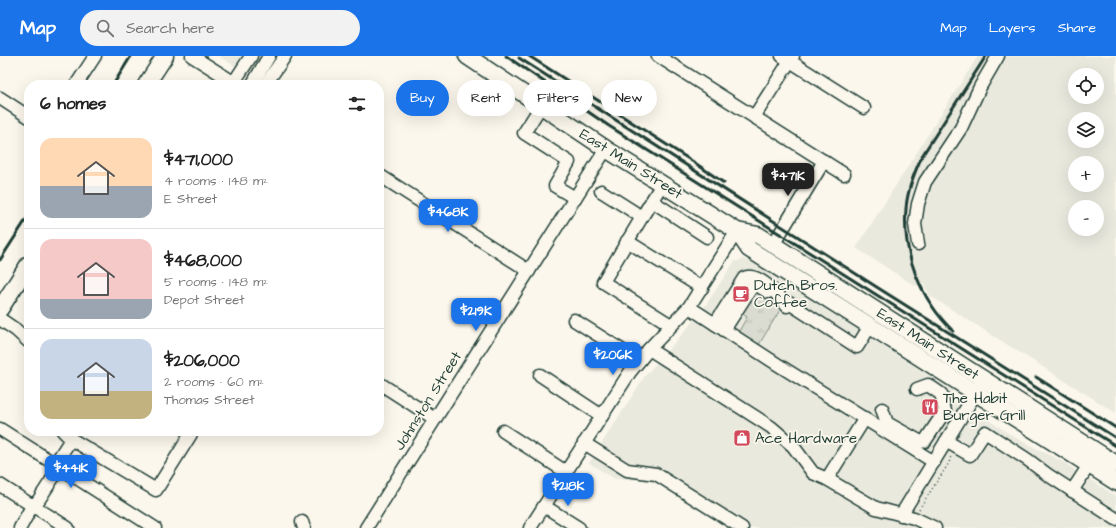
<!DOCTYPE html>
<html lang="en">
<head>
<meta charset="utf-8">
<style>
	body { margin:0; font-family:"Architects Daughter",sans-serif; background:#f2f2f2; color:#222; height:100vh; display:flex; flex-direction:column; font-size:15px; white-space:nowrap }
	* { box-sizing:border-box; margin:0 }
	p { font-size:13px; color:#767676 }
	.icon { flex:none; width:22px; height:22px; fill:none; stroke:currentColor; stroke-width:2; stroke-linecap:round; stroke-linejoin:round }
	.map { position:relative; flex:1; overflow:hidden }
	.panel { position:absolute; left:24px; top:24px; width:360px; height:356px; display:flex; flex-direction:column; background:#fff; border-radius:16px; box-shadow:0 4px 16px #0002 }
	.panel>* { flex:none }
	.hud { position:absolute; left:396px; top:24px; width:380px; height:36px; display:flex; gap:8px }
	.tools { position:absolute; left:1068px; top:12px; display:grid; gap:8px }
	.tools a { display:grid; place-items:center; width:36px; height:36px; border-radius:50%; background:#fff; box-shadow:0 4px 16px #0002; font-size:20px }
	.price { position:absolute; translate:-50% -34px; padding:0 9px; border-radius:8px; background:#1a73e8; color:#fff; font-size:13px; line-height:26px; filter:drop-shadow(0 1px 2px #0008) }
	.price::after { content:''; position:absolute; left:50%; top:24px; width:12px; height:9px; margin-left:-6px; background:inherit; clip-path:polygon(0 0,100% 0,50% 100%) }
	.price.on { background:#222; color:#fff }
	ul { padding:0; list-style:none }
	li { display:flex; align-items:center; gap:12px; height:100px; padding:0 16px }
	li+li { border-top:1px solid #e0e0e0 }
	li span { display:grid; place-items:center; flex:none; width:112px; height:80px; border-radius:12px; color:#555 }
	li>.icon { margin-inline-start:auto }
	span .icon { width:48px; height:48px; fill:#fffc; stroke-width:1 }
	li b { font-size:17px }
	h2 { display:flex; justify-content:space-between; align-items:center; height:48px; padding:0 16px; font-size:17px }
	.tag { padding:0 14px; border-radius:18px; background:#fff; box-shadow:0 4px 16px #0002; font-size:14px; line-height:36px }
	.tag.on { background:#1a73e8; color:#fff }
	header { display:flex; align-items:center; gap:24px; box-sizing:border-box; height:56px; padding:0 20px; background:#1a73e8; color:#fff }
	header strong { font-size:19px }
	nav { display:flex; gap:22px; margin-inline-start:auto; font-size:14px }
	.search { width:280px; height:36px; background:#f2f2f2; display:flex; align-items:center; gap:10px; box-sizing:border-box; padding:0 14px; border-radius:22px; color:#767676; font-size:15px }
	.map>svg:first-child { display:block }
	.built { fill:#eae9de; fill-rule:evenodd }
	.grass { fill:url(#grass-tufts); stroke:#7d8c82 }
	.lines { fill:none; stroke-linecap:round; stroke-linejoin:round }
	.minor-casing { stroke:#1f3d34; stroke-width:15 }
	.major-casing { stroke:#1f3d34; stroke-width:19 }
	.path { stroke:#1f3d34; stroke-width:1.5; stroke-dasharray:1 3; stroke-linecap:butt }
	.minor { stroke:#fbf7ec; stroke-width:12 }
	.major { stroke:#fbf7ec; stroke-width:16 }
	.rail { stroke:#1f3d34; stroke-width:3 }
	.labels { text-anchor:middle; dominant-baseline:central; stroke-width:3.5; stroke-linejoin:round; paint-order:stroke }
	.street-label { font-size:15px; fill:#1f3d34; stroke:#fbf7ec }
	.poi-label { font-size:15px; fill:#1f3d34; stroke:#fbf7ec; text-anchor:start }
</style>
</head>
<body>
<header>
<strong>Map</strong>
<div class="search"><svg class="icon" aria-label="search" viewBox="0 0 24 24"><circle cx="10" cy="10" r="6"/><path d="M15 15l6 6"/></svg>Search here</div>
<nav><a>Map</a><a>Layers</a><a>Share</a></nav>
</header>
<div class="map">
<svg width="1116" height="472" viewBox="0 0 1116 472">
	<defs>
		<pattern id="grass-tufts" width="24" height="20" patternUnits="userSpaceOnUse"><rect width="24" height="20" fill="#dbdcd1"/><path d="M3 7l-1-3M5 7V3M7 7l1-3M15 17l-1-3M17 17v-4M19 17l1-3" fill="none" stroke="#bcbeb4"/></pattern>
	</defs>
	<rect width="100%" height="100%" fill="#fbf7ec"/>
	<filter id="ink" filterUnits="userSpaceOnUse"><feTurbulence type="fractalNoise" baseFrequency=".025" numOctaves="2"/><feDisplacementMap in="SourceGraphic" scale="8" xChannelSelector="R" yChannelSelector="G"/><feConvolveMatrix kernelMatrix="1 2 1 2 8 2 1 2 1" color-interpolation-filters="sRGB"/></filter>
	<g filter="url(#ink)">
		<!-- built -->
		<g class="built">
			<path d="M 219,0 L 278,0 L 261,27 Z"/>
			<path d="M 978,0 L 1116,0 L 1116,357 L 930,240 L 923,227 L 915,230 L 856,192 ZM 1075,19 L 1097,19 L 1097,41 L 1075,41 ZM 1075,63 L 1097,63 L 1097,85 L 1075,85 ZM 1075,107 L 1097,107 L 1097,129 L 1075,129 ZM 1075,151 L 1097,151 L 1097,173 L 1075,173 Z"/>
			<path d="M 743,203 L 752,206 L 953,335 L 954,342 L 1016,382 L 1063,406 L 1116,440 L 1116,472 L 727,472 L 661,429 L 645,424 L 615,423 L 589,407 L 645,320 L 700,258 L 734,206 Z"/>
		</g>
		<!-- grass -->
		<path class="grass" d="M 753,235 L 766,238 L 780,254 L 758,290 L 738,277 L 747,261 L 740,256 Z"/>
		<g class="lines">
			<!-- minor casing -->
			<g class="minor-casing">
				<g id="minor">
					<path d="M 192,0 L 238,29"/>
					<path d="M 658,0 L 844,118"/>
					<path d="M 782,0 L 864,52"/>
					<path d="M 234,26 L 251,0"/>
					<path d="M 76,29 L 95,0"/>
					<path d="M 252,29 L 269,0"/>
					<path d="M 265,29 L 285,0"/>
					<path d="M 0,42 L 29,61"/>
					<path d="M 541,50 L 524,77 L 569,106 L 555,130 L 575,142"/>
					<path d="M 754,61 L 793,0"/>
					<path d="M 379,119 L 529,215"/>
					<path d="M 601,135 L 642,161 L 662,128"/>
					<path d="M 652,145 L 707,181"/>
					<path d="M 642,161 L 603,226 L 671,269"/>
					<path d="M 627,185 L 702,232"/>
					<path d="M 918,188 L 915,168 L 918,148 L 925,126 L 961,72 L 980,31 L 998,0"/>
					<path d="M 773,189 L 824,105"/>
					<path d="M 789,247 L 857,291 L 870,270"/>
					<path d="M 689,251 L 780,310 L 934,406"/>
					<path d="M 0,263 L 16,274 L 29,286"/>
					<path d="M 574,264 L 639,305"/>
					<path d="M 715,268 L 744,222 C 758,215 779,240 787,250"/>
					<path d="M 724,274 L 751,232 C 758,228 762,232 768,236"/>
					<path d="M 649,293 L 771,371 L 793,390 L 813,417 L 827,423 L 876,452 L 914,462 L 935,472"/>
					<path d="M 540,319 L 602,360"/>
					<path d="M 379,327 L 435,363"/>
					<path d="M 882,353 L 887,367 L 921,386 L 925,385 L 945,355 L 941,338 L 928,329 L 917,333"/>
					<path d="M 0,373 L 155,472"/>
					<path d="M 63,375 L 71,383 L 156,434 L 191,378 L 186,375"/>
					<path d="M 503,375 L 566,416"/>
					<path d="M 946,385 L 970,399 L 985,376 L 1028,404 L 1048,419 L 1116,463"/>
					<path d="M 584,387 L 627,414 L 656,418 L 742,472"/>
					<path d="M 55,408 L 71,383"/>
					<path d="M 827,423 L 865,362"/>
					<path d="M 0,429 C 23,444 45,457 68,472"/>
					<path d="M 1072,435 L 1089,409"/>
					<path d="M 544,450 L 579,472"/>
					<path d="M 901,459 L 980,330"/>
					<path d="M 302,466 L 304,472"/>
					<path d="M 20,472 L 32,450 L 38,445 L 60,411"/>
					<path d="M 366,472 L 606,93"/>
					<path d="M 530,472 L 630,316 L 649,293 L 689,251 L 737,175"/>
				</g>
			</g>
			<!-- major casing -->
			<g class="major-casing">
				<g id="major">
					<path d="M 467,0 L 606,93 L 737,175 L 758,179 L 1116,408"/>
					<path d="M 146,29 L 165,0"/>
					<path d="M 737,175 L 749,193 L 1116,426"/>
					<path d="M 0,253 L 29,208"/>
				</g>
			</g>
			<!-- path -->
			<path class="path" d="M 919,453 L 949,407 L 951,400"/>
			<!-- minor -->
			<use href="#minor" class="minor"/>
			<!-- major -->
			<use href="#major" class="major"/>
			<!-- rail -->
			<g class="rail">
				<path d="M 506,0 L 609,70 L 1116,390"/>
				<path d="M 529,0 L 695,107 L 724,127"/>
				<path d="M 519,2 L 875,230 L 1116,382"/>
				<path d="M 113,29 L 131,0"/>
				<path d="M 0,204 L 29,159"/>
				<path d="M 953,275 C 921,244 902,198 906,153 C 907,135 914,117 922,100 L 986,0"/>
				<path d="M 1036,321 L 1116,372"/>
			</g>
		</g>
	</g>
	<!-- icons -->
	<defs>
		<g id="cafe-square" transform="scale(0.9)"><rect x="-9" y="-9" width="18" height="18" rx="4" fill="#d1495b" stroke="#fbf7ec"/><path d="M-5.5-4.5H6V0H3Q3 3.5 0 3.5H-2.5Q-5.5 3.5-5.5 0ZM3-3.2v2h1.7v-2ZM-6 4.5H4V6H-6Z" fill="#fff"/></g>
		<g id="restaurant-square" transform="scale(0.9)"><rect x="-9" y="-9" width="18" height="18" rx="4" fill="#d1495b" stroke="#fbf7ec"/><path d="M-5-6h1v4h1v-4h1v4h1v-4h1v5L-1.5 .5V6h-2V.5L-5-1ZM5-6V6H3V1.5H1.5Q1.5-4 5-6Z" fill="#fff"/></g>
		<g id="shop-square" transform="scale(0.9)"><rect x="-9" y="-9" width="18" height="18" rx="4" fill="#d1495b" stroke="#fbf7ec"/><path d="M-5-2.5h2.3a2.7 3.5 0 0 1 5.4 0H5L5.5 6h-11ZM-1.5-2.5h3a1.5 2.3 0 0 0-3 0Z" fill="#fff"/></g>
	</defs>
	<g fill-rule="evenodd">
		<use href="#cafe-square" x="741" y="238"/>
		<use href="#restaurant-square" x="930" y="351"/>
		<use href="#shop-square" x="742" y="382"/>
	</g>
	<g class="labels">
		<!-- street labels -->
		<g class="street-label">
			<text transform="translate(631 108) rotate(32)">East Main Street</text>
			<text transform="translate(928 288) rotate(33)">East Main Street</text>
			<text transform="translate(428 345) rotate(-58)">Johnston Street</text>
		</g>
		<!-- poi labels -->
		<g class="poi-label">
			<text x="754" y="229">Dutch Bros.<tspan x="754" dy="17">Coffee</tspan></text>
			<text x="943" y="342">The Habit<tspan x="943" dy="17">Burger Grill</tspan></text>
			<text x="755" y="382">Ace Hardware</text>
		</g>
	</g>
</svg>
<div class="tools">
<a><svg class="icon" aria-label="locate" viewBox="0 0 24 24"><circle cx="12" cy="12" r="6"/><path d="M12 2v4M12 18v4M2 12h4M18 12h4"/></svg></a>
<a><svg class="icon" aria-label="layers" viewBox="0 0 24 24"><path d="M12 4l9 5-9 5-9-5zM3 14l9 5 9-5"/></svg></a>
<a>+</a>
<a>−</a>
</div>
<b class="price on" style="left:788px;top:141px">$471K</b>
<b class="price" style="left:448px;top:177px">$468K</b>
<b class="price" style="left:476px;top:276px">$219K</b>
<b class="price" style="left:613px;top:320px">$206K</b>
<b class="price" style="left:71px;top:433px">$441K</b>
<b class="price" style="left:568px;top:451px">$218K</b>
<div class="hud">
<a class="tag on">Buy</a>
<a class="tag">Rent</a>
<a class="tag">Filters</a>
<a class="tag">New</a>
</div>
<section class="panel">
<h2>6 homes<svg class="icon" aria-label="filters" viewBox="0 0 24 24"><path d="M4 7h16M4 17h16"/><circle cx="9" cy="7" r="2"/><circle cx="15" cy="17" r="2"/></svg></h2>
<ul>
<li><span style="background:linear-gradient(#ffd9b3 60%,#9aa5b1 0)"><svg class="icon" aria-label="home" viewBox="0 0 24 24"><path d="M3 11l9-7 9 7M6 9v11h12V9"/></svg></span><div><b>$471,000</b><p>4 rooms · 148 m²</p><p>E Street</p></div></li>
<li><span style="background:linear-gradient(#f6c9c9 75%,#9aa5b1 0)"><svg class="icon" aria-label="home" viewBox="0 0 24 24"><path d="M3 11l9-7 9 7M6 9v11h12V9"/></svg></span><div><b>$468,000</b><p>5 rooms · 148 m²</p><p>Depot Street</p></div></li>
<li><span style="background:linear-gradient(#c9d6e8 65%,#c2b280 0)"><svg class="icon" aria-label="home" viewBox="0 0 24 24"><path d="M3 11l9-7 9 7M6 9v11h12V9"/></svg></span><div><b>$206,000</b><p>2 rooms · 60 m²</p><p>Thomas Street</p></div></li>
</ul>
</section>
</div>
</body>
</html>
